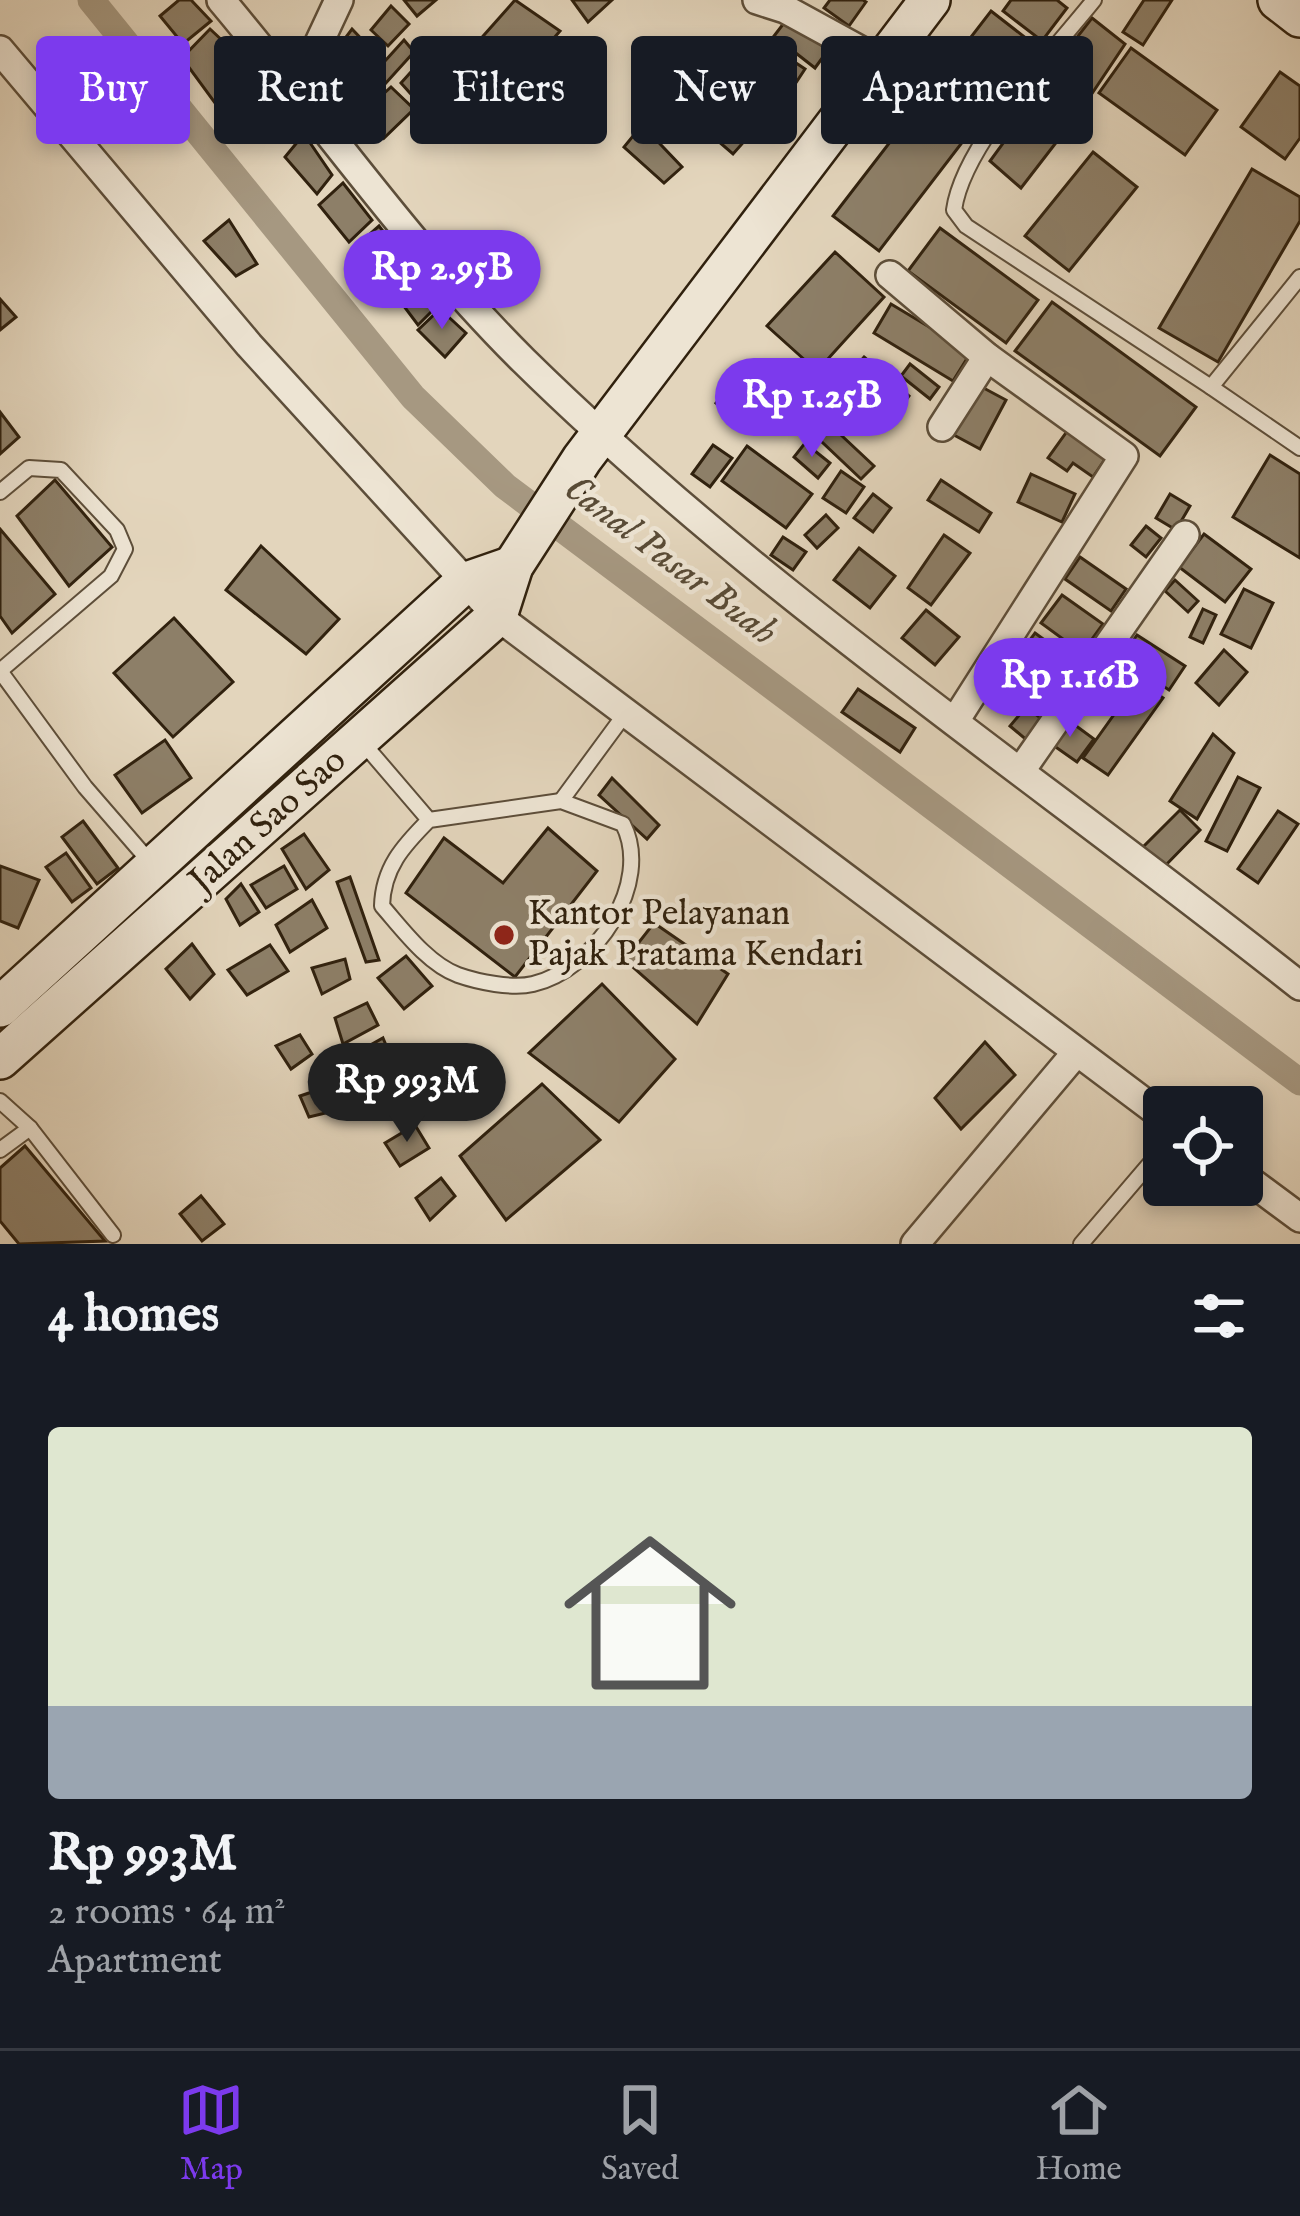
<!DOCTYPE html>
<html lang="en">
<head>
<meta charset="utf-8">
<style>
	body { margin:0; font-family:"IM FELL English",serif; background:#242831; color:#f1f3f6; height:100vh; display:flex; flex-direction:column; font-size:45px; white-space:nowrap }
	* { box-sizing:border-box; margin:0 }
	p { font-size:39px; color:#9ea1a6 }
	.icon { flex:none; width:66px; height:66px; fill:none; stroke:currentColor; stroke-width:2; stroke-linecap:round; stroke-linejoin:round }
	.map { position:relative; height:1244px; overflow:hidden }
	.drawer { display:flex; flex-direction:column; background:#171b24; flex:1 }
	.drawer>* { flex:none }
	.banner { position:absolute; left:36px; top:36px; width:1230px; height:108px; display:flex; gap:24px }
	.fabs { position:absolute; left:1143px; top:1086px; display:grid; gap:24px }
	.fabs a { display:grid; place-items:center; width:120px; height:120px; border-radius:12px; background:#171b24; box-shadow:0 6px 18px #0003; font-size:60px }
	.price { position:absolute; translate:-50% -102px; padding:0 27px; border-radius:42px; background:#7c3aed; color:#fff; font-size:39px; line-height:78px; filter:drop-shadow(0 3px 6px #0008) }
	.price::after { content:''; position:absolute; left:50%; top:72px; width:36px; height:27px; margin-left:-18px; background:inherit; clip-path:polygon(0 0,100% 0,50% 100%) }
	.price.selected { background:#222; color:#fff }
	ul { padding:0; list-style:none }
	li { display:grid; align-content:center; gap:24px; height:636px; padding:0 48px }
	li+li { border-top:3px solid #363941 }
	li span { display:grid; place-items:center; height:372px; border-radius:12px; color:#555 }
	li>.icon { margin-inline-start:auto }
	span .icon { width:216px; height:216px; fill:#fffc; stroke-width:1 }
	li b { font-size:51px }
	h2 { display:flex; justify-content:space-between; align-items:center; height:144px; padding:0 48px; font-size:51px }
	.chip { padding:0 42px; border-radius:12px; background:#171b24; box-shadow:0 6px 18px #0003; font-size:42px; line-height:108px }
	.chip.selected { background:#7c3aed; color:#fff }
	.tabs { display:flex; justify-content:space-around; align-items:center; height:168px; border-top:3px solid #363941; background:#171b24; font-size:33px; color:#9ea1a6 }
	.tabs a { display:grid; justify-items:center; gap:6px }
	.tabs .selected { color:#7c3aed }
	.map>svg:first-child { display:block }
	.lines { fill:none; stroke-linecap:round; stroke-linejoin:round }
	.canal { stroke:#a69881; stroke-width:27 }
	.building { fill:#8d7f68; stroke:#30210e; stroke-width:3 }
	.lane-casing { stroke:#5d4e3a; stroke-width:18 }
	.street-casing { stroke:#5d4e3a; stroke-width:32 }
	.secondary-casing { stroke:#30210e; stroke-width:44 }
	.lane { stroke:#ede4d3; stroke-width:14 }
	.street { stroke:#ede4d3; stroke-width:27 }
	.secondary { stroke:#ede4d3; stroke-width:39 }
	.poi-dot { fill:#8f2418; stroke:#ede4d3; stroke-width:4.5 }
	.labels { text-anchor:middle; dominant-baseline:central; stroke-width:9; stroke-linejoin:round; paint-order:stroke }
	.street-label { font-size:36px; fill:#30210e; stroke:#ede4d3 }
	.poi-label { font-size:36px; fill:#30210e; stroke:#ede4d3; text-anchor:start }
	.water-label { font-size:39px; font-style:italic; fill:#594b36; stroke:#ede4d3 }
</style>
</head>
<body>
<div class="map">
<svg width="1300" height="1244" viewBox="0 0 1300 1244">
	<rect width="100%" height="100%" fill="#e3d5bc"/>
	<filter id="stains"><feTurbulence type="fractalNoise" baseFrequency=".00167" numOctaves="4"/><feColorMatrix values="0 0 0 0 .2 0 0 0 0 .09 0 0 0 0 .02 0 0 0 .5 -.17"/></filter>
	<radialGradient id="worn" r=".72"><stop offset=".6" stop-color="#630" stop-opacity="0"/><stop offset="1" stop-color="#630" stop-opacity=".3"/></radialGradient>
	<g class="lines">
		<!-- canal -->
		<path class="canal" d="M 91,0 L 413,397 L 505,486 L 1300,1082"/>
	</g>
	<!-- building -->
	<g class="building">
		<path d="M 179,0 L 191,0 L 211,21 L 183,44 L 160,16 Z"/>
		<path d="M 404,0 L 436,0 L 417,16 Z"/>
		<path d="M 515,0 L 560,31 L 468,137 L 429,97 Z"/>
		<path d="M 572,0 L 612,0 L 588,22 Z"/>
		<path d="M 830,0 L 863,0 L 866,2 L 849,26 L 824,8 Z"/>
		<path d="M 1011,0 L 1057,0 L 1067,8 L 1042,41 L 1003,11 Z"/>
		<path d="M 1144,0 L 1172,0 L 1143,45 L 1123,32 Z"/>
		<path d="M 391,6 L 409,24 L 388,46 L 371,30 Z"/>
		<path d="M 991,11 L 1036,46 L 879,251 L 833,216 Z"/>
		<path d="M 1092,18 L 1125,44 L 1079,113 L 1039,86 Z"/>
		<path d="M 787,19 L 828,50 L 815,68 L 774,36 Z"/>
		<path d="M 210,29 L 256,72 L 215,103 L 182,58 Z"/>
		<path d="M 352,29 L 374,52 L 347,85 L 325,65 Z"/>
		<path d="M 404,40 L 414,52 L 385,84 L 375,72 Z"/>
		<path d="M 438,42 L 454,59 L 418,102 L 401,83 Z"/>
		<path d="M 746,47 L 771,68 L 754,89 L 729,69 Z"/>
		<path d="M 1131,48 L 1217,110 L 1185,155 L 1099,93 Z"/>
		<path d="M 784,55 L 805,69 L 782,104 L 761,90 Z"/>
		<path d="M 1280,72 L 1300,86 L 1300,138 L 1285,159 L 1241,127 Z"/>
		<path d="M 391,87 L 414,109 L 384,138 L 367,109 Z"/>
		<path d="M 712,88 L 757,127 L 733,154 L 689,116 Z"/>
		<path d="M 1031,105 L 1065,131 L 1021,188 L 990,161 Z"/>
		<path d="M 642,125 L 682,167 L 664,183 L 624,147 Z"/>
		<path d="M 304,134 L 332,175 L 317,194 L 285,157 Z"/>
		<path d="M 1093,152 L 1137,187 L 1069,271 L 1025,236 Z"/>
		<path d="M 1252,169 L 1300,197 L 1300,221 L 1218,362 L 1159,328 Z"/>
		<path d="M 343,183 L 372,220 L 349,242 L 319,205 Z"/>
		<path d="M 229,220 L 257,264 L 236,276 L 204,241 Z"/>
		<path d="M 379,226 L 407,263 L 381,287 L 354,248 Z"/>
		<path d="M 940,228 L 1038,300 L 1006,343 L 908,271 Z"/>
		<path d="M 835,252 L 884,297 L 817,371 L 767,326 Z"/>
		<path d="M 415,273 L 440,303 L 418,325 L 394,293 Z"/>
		<path d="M 0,299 L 16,317 L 0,330 Z"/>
		<path d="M 1052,302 L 1196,407 L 1160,456 L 1015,351 Z"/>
		<path d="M 891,304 L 971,352 L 953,381 L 874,333 Z"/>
		<path d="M 440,309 L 466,333 L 445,357 L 418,330 Z"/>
		<path d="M 864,357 L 909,396 L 903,404 L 857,365 Z"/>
		<path d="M 910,364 L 939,387 L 930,399 L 901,376 Z"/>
		<path d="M 776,374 L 874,466 L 861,479 L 764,387 Z"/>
		<path d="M 736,380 L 771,410 L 750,433 L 716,403 Z"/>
		<path d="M 978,385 L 1006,400 L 980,449 L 952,434 Z"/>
		<path d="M 0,412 L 19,437 L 0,454 Z"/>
		<path d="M 1073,423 L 1112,449 L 1093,477 L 1073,463 L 1067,471 L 1048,458 Z"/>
		<path d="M 805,443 L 830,463 L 818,478 L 794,457 Z"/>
		<path d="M 713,445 L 732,458 L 710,487 L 692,474 Z"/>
		<path d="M 747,446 L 812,494 L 786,528 L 722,481 Z"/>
		<path d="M 1270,455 L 1300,474 L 1300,558 L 1233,517 Z"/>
		<path d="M 841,471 L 864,487 L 846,513 L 823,498 Z"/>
		<path d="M 1031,474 L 1075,494 L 1062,522 L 1018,502 Z"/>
		<path d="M 55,480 L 112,547 L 69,586 L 17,516 Z"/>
		<path d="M 941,480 L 991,513 L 979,532 L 928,500 Z"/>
		<path d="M 873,494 L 891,508 L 873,532 L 854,518 Z"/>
		<path d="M 1170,494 L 1190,506 L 1176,530 L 1156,518 Z"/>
		<path d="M 826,515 L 838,528 L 817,548 L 805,535 Z"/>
		<path d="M 1146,526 L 1161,538 L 1146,557 L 1131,545 Z"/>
		<path d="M 0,529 L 55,594 L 12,633 L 0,616 Z"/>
		<path d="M 1204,534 L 1251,569 L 1225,602 L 1179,567 Z"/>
		<path d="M 944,535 L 970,553 L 931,605 L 908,588 Z"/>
		<path d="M 783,537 L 806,552 L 793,570 L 771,555 Z"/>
		<path d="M 261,546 L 339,619 L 306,654 L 226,590 Z"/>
		<path d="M 859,548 L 895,576 L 870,608 L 834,580 Z"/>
		<path d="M 1080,557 L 1126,589 L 1111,611 L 1065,579 Z"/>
		<path d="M 1175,580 L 1198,601 L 1188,612 L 1165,591 Z"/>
		<path d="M 1244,589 L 1273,603 L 1251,648 L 1221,634 Z"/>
		<path d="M 1062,595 L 1103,624 L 1082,653 L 1041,623 Z"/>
		<path d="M 1203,609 L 1216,615 L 1203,643 L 1190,637 Z"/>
		<path d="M 926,610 L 959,637 L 935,665 L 902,638 Z"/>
		<path d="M 174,618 L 233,682 L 173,737 L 114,673 Z"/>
		<path d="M 1035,633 L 1057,649 L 1040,672 L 1018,656 Z"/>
		<path d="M 1137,635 L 1185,666 L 1169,690 L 1121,658 Z"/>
		<path d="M 1224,650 L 1247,672 L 1219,705 L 1196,683 Z"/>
		<path d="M 1011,666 L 1030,676 L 1020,696 L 1000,687 Z"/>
		<path d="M 1138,681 L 1163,698 L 1108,775 L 1083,758 Z"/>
		<path d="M 858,689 L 915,728 L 900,752 L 842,712 Z"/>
		<path d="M 1026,707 L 1046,722 L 1029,742 L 1010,726 Z"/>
		<path d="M 1064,717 L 1094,739 L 1077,762 L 1047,741 Z"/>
		<path d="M 1213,734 L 1234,753 L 1197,819 L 1170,801 Z"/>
		<path d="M 165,740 L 191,778 L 142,813 L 115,775 Z"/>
		<path d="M 1238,777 L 1260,788 L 1227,851 L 1206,841 Z"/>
		<path d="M 612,778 L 659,825 L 647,839 L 599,795 Z"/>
		<path d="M 1180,810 L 1200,830 L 1164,867 L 1143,847 Z"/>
		<path d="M 1278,811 L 1298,824 L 1258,883 L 1238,869 Z"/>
		<path d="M 83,821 L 118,868 L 97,884 L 62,837 Z"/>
		<path d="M 548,828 L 597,871 L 515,977 L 406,893 L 444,838 L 503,883 Z"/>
		<path d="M 304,834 L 329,870 L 306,889 L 282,849 Z"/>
		<path d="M 66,853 L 91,888 L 72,902 L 46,867 Z"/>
		<path d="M 0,866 L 39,880 L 18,928 L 0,921 Z"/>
		<path d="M 284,866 L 297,889 L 266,908 L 251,885 Z"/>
		<path d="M 350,877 L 379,960 L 366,962 L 337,882 Z"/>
		<path d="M 241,884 L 259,912 L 240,925 L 226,899 Z"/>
		<path d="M 312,900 L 327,928 L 290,952 L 276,925 Z"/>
		<path d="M 654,923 L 728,974 L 697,1024 L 625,960 Z"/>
		<path d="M 192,944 L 214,974 L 190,999 L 166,969 Z"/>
		<path d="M 270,945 L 288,971 L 247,995 L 228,970 Z"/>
		<path d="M 406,956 L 432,986 L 404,1009 L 378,978 Z"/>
		<path d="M 345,959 L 350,979 L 322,994 L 312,968 Z"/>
		<path d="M 602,984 L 675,1059 L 619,1122 L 529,1053 Z"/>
		<path d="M 367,1003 L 378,1025 L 343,1044 L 335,1018 Z"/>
		<path d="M 300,1035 L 312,1054 L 291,1069 L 276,1046 Z"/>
		<path d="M 383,1038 L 391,1057 L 358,1076 L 351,1056 Z"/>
		<path d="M 985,1042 L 1015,1075 L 961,1129 L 935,1098 Z"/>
		<path d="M 392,1071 L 400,1088 L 377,1104 L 367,1085 Z"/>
		<path d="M 542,1084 L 600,1140 L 506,1220 L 460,1156 Z"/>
		<path d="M 327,1087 L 334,1111 L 309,1117 L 300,1096 Z"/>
		<path d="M 415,1125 L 429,1148 L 400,1166 L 385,1143 Z"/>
		<path d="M 25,1146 L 105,1241 L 19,1244 L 0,1221 L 0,1168 Z"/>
		<path d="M 441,1178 L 455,1196 L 430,1220 L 416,1198 Z"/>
		<path d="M 201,1196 L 224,1224 L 202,1241 L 180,1214 Z"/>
	</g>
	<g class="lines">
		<!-- lane casing -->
		<g class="lane-casing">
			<g id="lane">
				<path d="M 1094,0 C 1052,53 963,144 954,210 L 966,226 L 1211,387 L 1300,277"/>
				<path d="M 1211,387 L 1300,448"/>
				<path d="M 0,492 L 29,468 L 61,470 L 117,530 L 125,549 L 111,576 L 0,671"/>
				<path d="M 0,671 L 85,787 L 150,862"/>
				<path d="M 363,743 L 429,820 C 403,846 383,868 382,906 C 403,930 428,964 458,975 C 478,982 512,989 533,984 C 596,969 653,883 623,824 L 561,801 L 429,820"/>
				<path d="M 561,801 L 625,714"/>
				<path d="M 0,1101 L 30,1128 L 113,1235"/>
				<path d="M 0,1150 L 30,1128"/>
				<path d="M 1081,1244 L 1164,1147"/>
			</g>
		</g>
		<!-- street casing -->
		<g class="street-casing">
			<g id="street">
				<path d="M 221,0 C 322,120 412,250 524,361 C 761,594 1041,780 1300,986"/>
				<path d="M 757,0 L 785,9 L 882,62"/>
				<path d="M 0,50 L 249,345 L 497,616 L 1164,1117"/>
				<path d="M 288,84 L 317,47 L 339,0"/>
				<path d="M 890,275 L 987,357 L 1124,456 L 955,721"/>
				<path d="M 942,427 L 987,357"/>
				<path d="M 1022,769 L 1185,535"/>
				<path d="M 1242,1175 L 1300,1218"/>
				<path d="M 915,1244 L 1075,1054"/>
			</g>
		</g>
		<!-- secondary casing -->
		<g class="secondary-casing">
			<g id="secondary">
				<path d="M 1278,0 L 1300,17"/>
				<path d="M 0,1007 L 464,583 L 513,566"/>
				<path d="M 0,1059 L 497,616 L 513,566 L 582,459 L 930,0"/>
			</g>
		</g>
		<!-- lane -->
		<use href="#lane" class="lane"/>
		<!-- street -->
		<use href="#street" class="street"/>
		<!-- secondary -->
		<use href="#secondary" class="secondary"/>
	</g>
	<!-- markers -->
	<circle class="poi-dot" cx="504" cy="935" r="12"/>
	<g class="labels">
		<!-- street labels -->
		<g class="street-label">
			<text transform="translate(268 821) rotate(-42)">Jalan Sao Sao</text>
		</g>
		<!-- poi labels -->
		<g class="poi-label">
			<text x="528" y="914">Kantor Pelayanan<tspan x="528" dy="41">Pajak Pratama Kendari</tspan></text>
		</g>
		<!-- water labels -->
		<g class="water-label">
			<text transform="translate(670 561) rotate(37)">Canal Pasar Buah</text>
		</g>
	</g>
	<rect width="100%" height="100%" filter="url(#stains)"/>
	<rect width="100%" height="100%" fill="url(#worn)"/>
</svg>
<div class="fabs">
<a><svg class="icon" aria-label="locate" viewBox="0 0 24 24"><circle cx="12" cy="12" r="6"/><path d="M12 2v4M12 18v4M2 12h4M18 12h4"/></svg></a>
</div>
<b class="price" style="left:442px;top:332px">Rp 2.95B</b>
<b class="price" style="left:812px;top:460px">Rp 1.25B</b>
<b class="price" style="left:1070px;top:740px">Rp 1.16B</b>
<b class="price selected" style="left:407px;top:1145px">Rp 993M</b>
<div class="banner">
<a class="chip selected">Buy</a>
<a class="chip">Rent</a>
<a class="chip">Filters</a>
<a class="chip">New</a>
<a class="chip">Apartment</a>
</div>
</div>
<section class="drawer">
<h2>4 homes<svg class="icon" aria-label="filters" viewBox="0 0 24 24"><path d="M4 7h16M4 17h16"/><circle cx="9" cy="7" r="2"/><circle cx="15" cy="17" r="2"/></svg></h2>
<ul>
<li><span style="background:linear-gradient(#dfe7d0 75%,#9aa5b1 0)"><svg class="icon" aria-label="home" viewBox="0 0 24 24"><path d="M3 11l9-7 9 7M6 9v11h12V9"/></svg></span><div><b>Rp 993M</b><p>2 rooms · 64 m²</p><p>Apartment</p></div></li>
</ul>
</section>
<nav class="tabs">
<a class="selected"><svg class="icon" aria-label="map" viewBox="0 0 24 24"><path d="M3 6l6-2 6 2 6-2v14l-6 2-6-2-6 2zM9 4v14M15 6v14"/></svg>Map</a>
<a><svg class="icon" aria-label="saved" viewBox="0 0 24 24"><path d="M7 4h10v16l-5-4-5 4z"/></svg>Saved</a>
<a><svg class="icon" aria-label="home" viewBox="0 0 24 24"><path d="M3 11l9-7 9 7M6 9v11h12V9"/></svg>Home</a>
</nav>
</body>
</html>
